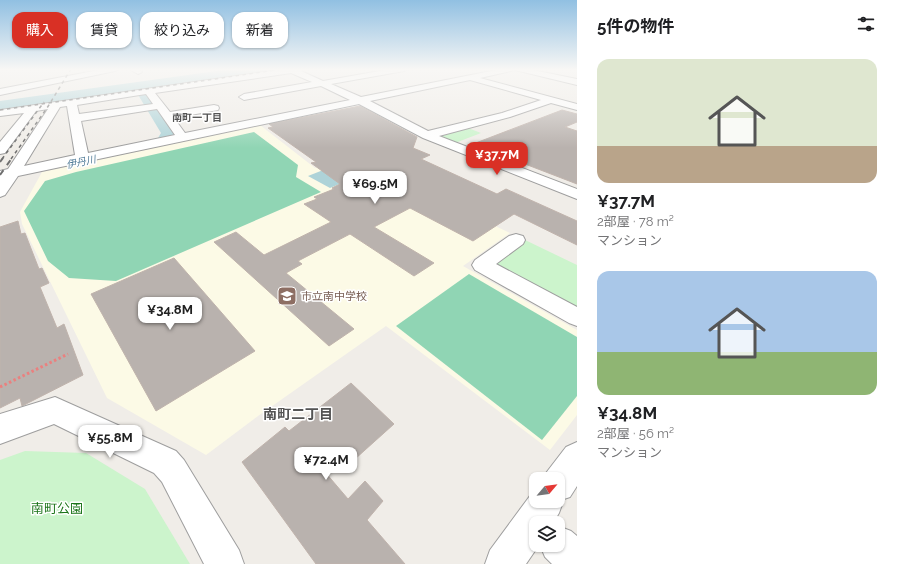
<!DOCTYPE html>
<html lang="ja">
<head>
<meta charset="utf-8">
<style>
	body { margin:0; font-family:Raleway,"Noto Sans JP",sans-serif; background:#f6f6f6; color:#202124; height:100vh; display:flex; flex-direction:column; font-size:15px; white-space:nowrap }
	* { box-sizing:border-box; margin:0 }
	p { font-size:13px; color:#757577 }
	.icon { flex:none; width:22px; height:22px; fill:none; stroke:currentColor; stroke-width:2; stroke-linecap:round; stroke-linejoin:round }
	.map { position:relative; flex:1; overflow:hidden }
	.side { display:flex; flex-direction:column; background:#fff; width:320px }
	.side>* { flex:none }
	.top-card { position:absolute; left:12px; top:12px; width:380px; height:36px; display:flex; gap:8px }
	.needle { width:26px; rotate:61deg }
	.controls { position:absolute; left:529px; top:472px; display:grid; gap:8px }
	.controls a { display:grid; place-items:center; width:36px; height:36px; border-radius:8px; background:#fff; box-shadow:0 1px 3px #0004; font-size:20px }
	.price { position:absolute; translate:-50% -34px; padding:0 9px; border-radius:8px; background:#fff; color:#222; font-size:13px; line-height:26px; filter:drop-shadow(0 1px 2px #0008) }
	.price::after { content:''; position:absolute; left:50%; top:24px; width:12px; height:9px; margin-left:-6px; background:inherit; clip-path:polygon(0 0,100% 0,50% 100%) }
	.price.active { background:#d93025; color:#fff }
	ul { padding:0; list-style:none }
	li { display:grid; align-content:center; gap:8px; height:212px; padding:0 20px }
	li span { display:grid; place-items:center; height:124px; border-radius:12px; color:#555 }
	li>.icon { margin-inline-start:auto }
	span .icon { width:72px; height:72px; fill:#fffc; stroke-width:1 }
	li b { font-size:17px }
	h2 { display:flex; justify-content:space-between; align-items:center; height:48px; padding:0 20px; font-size:17px }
	.tag { padding:0 14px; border-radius:12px; background:#fff; box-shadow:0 1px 3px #0004; font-size:14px; line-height:36px }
	.tag.active { background:#d93025; color:#fff }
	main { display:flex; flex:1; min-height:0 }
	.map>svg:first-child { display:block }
	.education { fill:#fcfae6 }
	.park { fill:#ccf4cc }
	.pitch { fill:#90d5b4 }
	.water { fill:#aed3d8 }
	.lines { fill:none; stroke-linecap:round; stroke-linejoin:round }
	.river { fill:#aed3d8; fill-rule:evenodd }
	.building { fill:#b9b2ae; stroke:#c0b3ac }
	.minor-casing { stroke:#9e9e9e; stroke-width:2 }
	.path { stroke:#ea807f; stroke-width:3; stroke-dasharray:2.5 2.5; stroke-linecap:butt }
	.minor { fill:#fff; fill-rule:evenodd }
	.rail-far1 { stroke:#6f6f6f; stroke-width:1.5; stroke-dasharray:3.5 3.5; stroke-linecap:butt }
	.rail { stroke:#6f6f6f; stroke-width:2; stroke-dasharray:6 6; stroke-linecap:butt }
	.labels { text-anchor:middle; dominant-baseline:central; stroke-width:3; stroke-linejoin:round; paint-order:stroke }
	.far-neighbourhood-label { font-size:10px; font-weight:bold; fill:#545454; stroke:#fff }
	.far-water-label { font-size:10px; font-style:italic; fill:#507b97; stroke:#fff }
	.education-label { font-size:11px; fill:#785e54; stroke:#fff; text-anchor:start }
	.near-park-label { font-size:13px; fill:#1b7419; stroke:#fff }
	.near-neighbourhood-label { font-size:14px; font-weight:bold; fill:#545454; stroke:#fff }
</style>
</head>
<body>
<main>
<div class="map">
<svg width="577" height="564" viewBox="0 0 577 564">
	<rect width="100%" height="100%" fill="#f0ede8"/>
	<!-- education -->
	<path class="education" d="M 260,125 L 315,168 L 350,157 L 510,233 L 463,266 L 577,330 L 577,415 L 550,450 L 386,326 L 258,416 L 206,455 L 107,398 L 22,224 L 20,212 L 42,172 Z"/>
	<!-- park -->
	<g class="park">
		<path d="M 468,128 L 481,133 L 455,143 L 438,136 Z"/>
		<path d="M 523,239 L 577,265 L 577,313 L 491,265 Z"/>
		<path d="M 25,451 L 86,453 L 145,489 L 190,564 L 0,564 L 0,460 Z"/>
	</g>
	<!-- pitch -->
	<g class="pitch">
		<path d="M 254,132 L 298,165 L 296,177 L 321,192 L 116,281 L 69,278 L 48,261 L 24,211 L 45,181 L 76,172 Z"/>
		<path d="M 469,274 L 577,337 L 577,396 L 542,440 L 396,326 Z"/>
	</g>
	<!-- water -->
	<path class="water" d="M 346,161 L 368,172 L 330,188 L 308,176 Z"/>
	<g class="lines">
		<!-- river -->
		<path class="river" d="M 231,69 L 267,69 L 265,72 L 260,73 L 150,89 L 184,135 C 178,144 171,145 161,143 L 158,138 L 161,133 L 137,93 L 138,91 L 0,111 L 0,101 Z"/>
	</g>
	<!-- building -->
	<g class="building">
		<path d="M 360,106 L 417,137 L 413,148 L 430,155 L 421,159 L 497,194 L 506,189 L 577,221 L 577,245 L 514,214 L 473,241 L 410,208 L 374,227 L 434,263 L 414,276 L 350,234 L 298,261 L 302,264 L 286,273 L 354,329 L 329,346 L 214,242 L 236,232 L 264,255 L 331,222 L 304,204 L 317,199 L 314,197 L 334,189 L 332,188 L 340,184 L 311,163 L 316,162 L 268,128 L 273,127 L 269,124 Z"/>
		<path d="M 562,110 L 577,114 L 577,122 L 565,127 L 577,131 L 577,184 L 473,144 Z"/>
		<path d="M 18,221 L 21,234 L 25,233 L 39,269 L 42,268 L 49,283 L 40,287 L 57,328 L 64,324 L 83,375 L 24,405 L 22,406 L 20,398 L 0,408 L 0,227 Z"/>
		<path d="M 174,258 L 255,351 L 156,411 L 91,294 Z"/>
		<path d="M 351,383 L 394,424 L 355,459 L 348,451 L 325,472 L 348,499 L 365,481 L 383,501 L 367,520 L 405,564 L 316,564 L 242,462 L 285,427 L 289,431 Z"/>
	</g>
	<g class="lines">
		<!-- minor casing -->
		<g class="minor-casing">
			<g id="minor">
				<path d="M 104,69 L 119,69 L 115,71 L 0,95 L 0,89 Z"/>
				<path d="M 129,69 L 138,69 L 142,72 L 138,74 Z"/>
				<path d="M 284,69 L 303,69 L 301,71 L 323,81 L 391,69 L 408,69 L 404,71 L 331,84 L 361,97 L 501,69 L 528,69 L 577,79 L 577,85 L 515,70 L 480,78 L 577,104 L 577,110 L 551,103 L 510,117 L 439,136 L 577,189 L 577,199 L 423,138 L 359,104 L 18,176 L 5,195 L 0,197 L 0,171 L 8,169 L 48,109 L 36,111 L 5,153 L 0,154 L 0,142 L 24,113 L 0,116 L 0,110 ZM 291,73 L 312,82 L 244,94 L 239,97 L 244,100 L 321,86 L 350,100 L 185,133 L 174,118 L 218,110 L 219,108 L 218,106 L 214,105 L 170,112 L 155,93 ZM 470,80 L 541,100 L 502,113 L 428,131 L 370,101 ZM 146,94 L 153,104 L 79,114 L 77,105 ZM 67,106 L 75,155 L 24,166 L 60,107 ZM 157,109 L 175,135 L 88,153 L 81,121 Z"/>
				<path d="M 516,234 L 523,236 L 525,240 L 523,244 L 496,264 L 577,307 L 577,326 L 569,323 L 475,270 L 472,265 L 475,260 L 509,236 Z"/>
				<path d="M 55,397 L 176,451 L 184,460 L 239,550 L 244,564 L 204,564 L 162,482 L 154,473 L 54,424 L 0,444 L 0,414 Z"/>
				<path d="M 577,442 L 577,486 L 570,497 L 564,499 L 559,513 L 553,523 L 536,523 L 536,545 L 539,545 L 526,564 L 485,564 L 490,550 L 535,489 L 536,488 L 536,501 L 558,501 L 558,479 L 544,479 L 546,473 L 566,447 Z"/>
				<path d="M 558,526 L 571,531 L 577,536 L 577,564 L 552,564 L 545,557 L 540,545 L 558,545 Z"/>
			</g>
		</g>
		<!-- path -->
		<path class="path" d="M 0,387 L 68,354"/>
		<!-- minor -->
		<use href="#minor" class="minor"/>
		<!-- rail-far1 -->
		<g class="rail-far1">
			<path d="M 0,110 L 283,69"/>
			<path d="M 2,159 L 44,102"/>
			<path d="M 11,159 L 47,108 L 71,69"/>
		</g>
		<!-- rail -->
		<g class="rail">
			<path d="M 0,162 L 3,158"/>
			<path d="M 0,175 L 12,158"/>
		</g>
	</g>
	<!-- sky -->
	<linearGradient id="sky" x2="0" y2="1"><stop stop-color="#91c0e2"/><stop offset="0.47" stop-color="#f8f7f5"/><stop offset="1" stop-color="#f8f7f5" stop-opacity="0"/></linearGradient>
	<rect width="577" height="148" fill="url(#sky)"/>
	<!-- icons -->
	<defs>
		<g id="school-square" transform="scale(1)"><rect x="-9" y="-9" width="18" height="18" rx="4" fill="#8d6e63" stroke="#fff"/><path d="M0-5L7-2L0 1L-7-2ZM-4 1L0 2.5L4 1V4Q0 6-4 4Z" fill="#fff"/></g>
	</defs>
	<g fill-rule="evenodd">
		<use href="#school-square" x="287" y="296"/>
	</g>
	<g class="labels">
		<!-- far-neighbourhood labels -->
		<g class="far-neighbourhood-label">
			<text x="197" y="117">南町一丁目</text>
		</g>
		<!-- far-water labels -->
		<g class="far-water-label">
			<text transform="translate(81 162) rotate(-12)">伊丹川</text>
		</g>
		<!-- education labels -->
		<g class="education-label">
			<text x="301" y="296">市立南中学校</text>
		</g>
		<!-- near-park labels -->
		<g class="near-park-label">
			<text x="57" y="508">南町公園</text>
		</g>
		<!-- near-neighbourhood labels -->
		<g class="near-neighbourhood-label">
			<text x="298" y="414">南町二丁目</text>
		</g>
	</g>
</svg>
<div class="controls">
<a><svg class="needle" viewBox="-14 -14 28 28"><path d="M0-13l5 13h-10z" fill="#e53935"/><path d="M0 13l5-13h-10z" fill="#757577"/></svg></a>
<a><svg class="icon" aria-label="layers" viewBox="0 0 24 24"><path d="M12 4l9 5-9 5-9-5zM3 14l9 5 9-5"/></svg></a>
</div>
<b class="price active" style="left:497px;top:176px">¥37.7M</b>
<b class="price" style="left:375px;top:205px">¥69.5M</b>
<b class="price" style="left:170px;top:331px">¥34.8M</b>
<b class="price" style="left:110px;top:459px">¥55.8M</b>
<b class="price" style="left:326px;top:481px">¥72.4M</b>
<div class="top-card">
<a class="tag active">購入</a>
<a class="tag">賃貸</a>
<a class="tag">絞り込み</a>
<a class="tag">新着</a>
</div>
</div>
<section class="side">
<h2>5件の物件<svg class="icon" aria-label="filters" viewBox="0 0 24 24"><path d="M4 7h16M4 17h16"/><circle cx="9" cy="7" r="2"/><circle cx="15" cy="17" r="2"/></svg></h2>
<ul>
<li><span style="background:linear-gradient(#dfe7d0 70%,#b9a48a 0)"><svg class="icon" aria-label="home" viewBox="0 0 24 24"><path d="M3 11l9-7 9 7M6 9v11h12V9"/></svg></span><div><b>¥37.7M</b><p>2部屋 · 78 m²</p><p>マンション</p></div></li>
<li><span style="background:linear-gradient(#a9c7e8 65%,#8fb573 0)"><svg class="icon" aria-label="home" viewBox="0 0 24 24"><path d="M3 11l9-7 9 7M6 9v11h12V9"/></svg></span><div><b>¥34.8M</b><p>2部屋 · 56 m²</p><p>マンション</p></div></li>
</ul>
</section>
</main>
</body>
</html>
